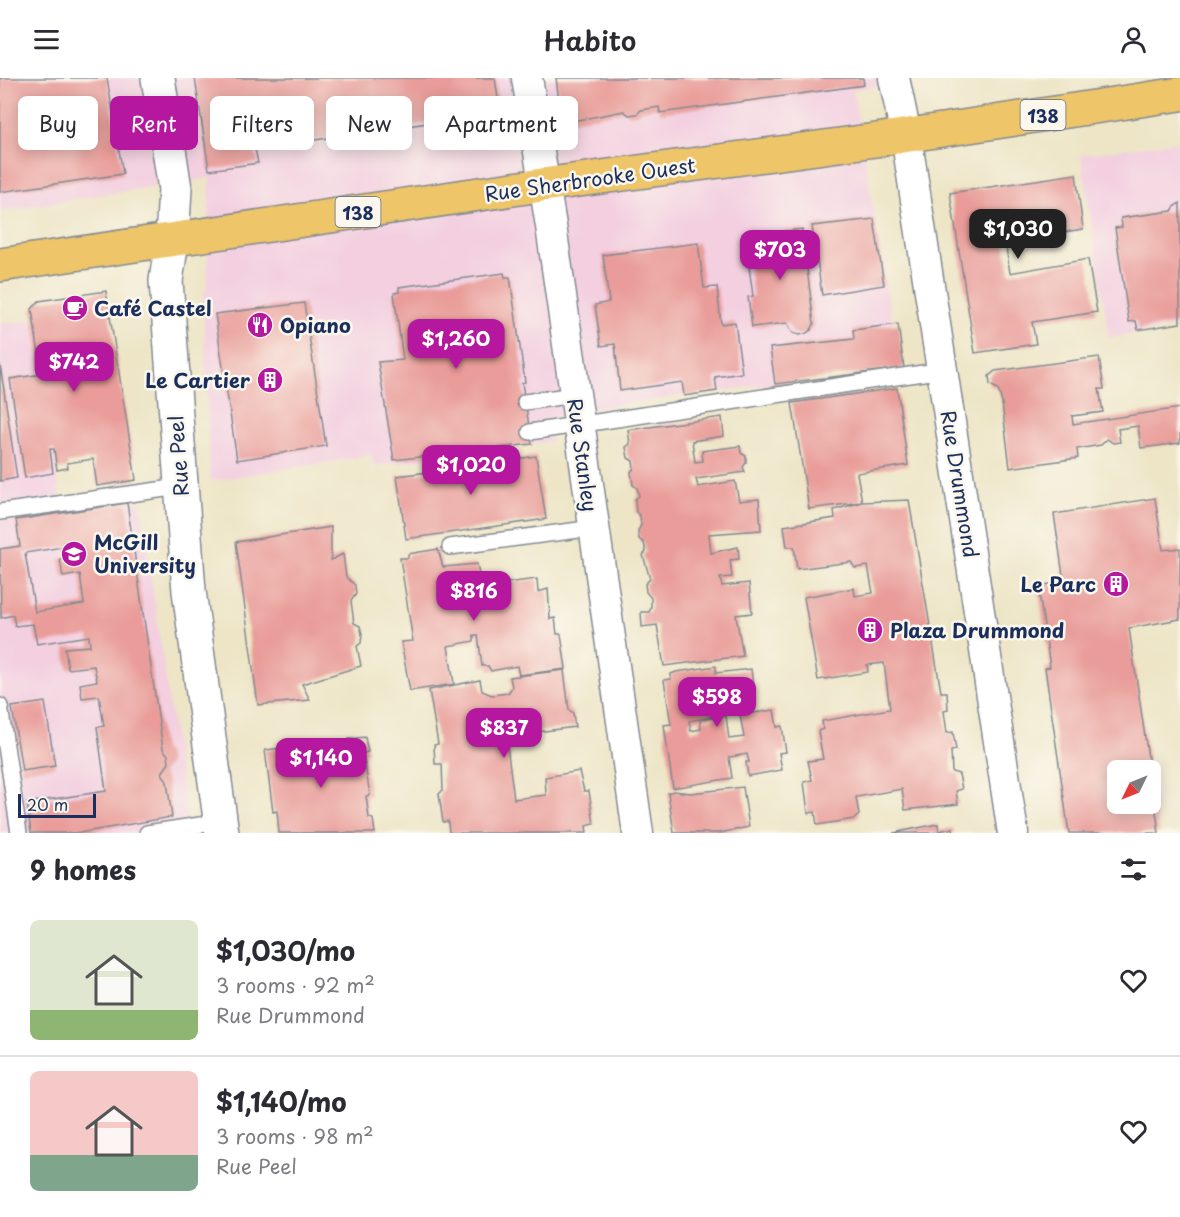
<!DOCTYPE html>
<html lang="en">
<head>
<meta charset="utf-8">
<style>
	body { margin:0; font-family:"Playpen Sans",sans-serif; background:#f2f2f3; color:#2b2b33; height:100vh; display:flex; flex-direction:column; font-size:22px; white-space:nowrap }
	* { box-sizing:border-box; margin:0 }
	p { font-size:20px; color:#7c7c81 }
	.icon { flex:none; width:33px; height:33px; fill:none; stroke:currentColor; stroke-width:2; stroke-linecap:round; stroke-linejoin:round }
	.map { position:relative; height:755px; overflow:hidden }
	.panel { display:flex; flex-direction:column; background:#fff; flex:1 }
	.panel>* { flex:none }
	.guide { position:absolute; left:18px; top:18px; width:600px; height:54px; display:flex; gap:12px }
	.needle { width:39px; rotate:227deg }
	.controls { position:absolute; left:1107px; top:682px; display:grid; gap:12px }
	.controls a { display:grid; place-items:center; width:54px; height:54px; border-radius:9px; background:#fff; box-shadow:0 3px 15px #0003; font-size:30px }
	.scale { position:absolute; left:18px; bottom:15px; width:78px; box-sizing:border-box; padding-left:6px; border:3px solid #1b2f5e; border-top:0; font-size:16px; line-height:21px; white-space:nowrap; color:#1b2f5e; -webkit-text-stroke:4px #fbf7ec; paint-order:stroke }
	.price { position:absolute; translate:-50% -51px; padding:0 14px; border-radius:12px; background:#b5179e; color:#fff; font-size:20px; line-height:39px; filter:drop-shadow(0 2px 3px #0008) }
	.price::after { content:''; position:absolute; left:50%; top:36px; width:18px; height:14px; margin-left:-9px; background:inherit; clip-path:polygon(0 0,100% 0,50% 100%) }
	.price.selected { background:#222; color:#fff }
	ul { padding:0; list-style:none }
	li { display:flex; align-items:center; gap:18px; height:150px; padding:0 30px }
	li+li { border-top:2px solid #e1e1e2 }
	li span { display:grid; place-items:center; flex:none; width:168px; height:120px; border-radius:9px; color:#555 }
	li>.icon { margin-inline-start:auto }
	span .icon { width:72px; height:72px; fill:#fffc; stroke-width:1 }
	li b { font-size:26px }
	h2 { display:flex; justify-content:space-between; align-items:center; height:72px; padding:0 30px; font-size:26px }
	.pill { padding:0 21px; border-radius:9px; background:#fff; box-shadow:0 3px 15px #0003; font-size:21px; line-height:54px }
	.pill.selected { background:#b5179e; color:#fff }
	header { display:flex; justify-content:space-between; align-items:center; height:78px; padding:0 30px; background:#fff; font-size:27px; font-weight:600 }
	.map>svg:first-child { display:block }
	.built { fill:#f3cfe0 }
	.building { fill:#e99c99; fill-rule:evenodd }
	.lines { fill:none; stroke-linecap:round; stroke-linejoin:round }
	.service-casing { stroke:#848a92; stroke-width:18 }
	.minor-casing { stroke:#848a92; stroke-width:33 }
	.tertiary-casing { stroke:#848a92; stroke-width:36 }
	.primary-casing { stroke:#848a92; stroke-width:36 }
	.service { stroke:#fff; stroke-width:15 }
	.minor { stroke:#fff; stroke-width:30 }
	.tertiary { stroke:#fff; stroke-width:33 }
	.primary { stroke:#eec569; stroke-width:33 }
	.labels { text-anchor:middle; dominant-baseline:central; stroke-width:5; stroke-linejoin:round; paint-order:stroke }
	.shield { fill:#fbf7ec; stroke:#5e6b89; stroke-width:1.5 }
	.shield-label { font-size:18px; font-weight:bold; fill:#1b2f5e }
	.street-label { font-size:20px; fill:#1b2f5e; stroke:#fbf7ec }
	.poi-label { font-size:20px; font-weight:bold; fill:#1b2f5e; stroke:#fbf7ec; text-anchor:start }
</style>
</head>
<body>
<header><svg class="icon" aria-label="menu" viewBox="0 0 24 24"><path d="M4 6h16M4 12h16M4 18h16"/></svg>Habito<svg class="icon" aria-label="person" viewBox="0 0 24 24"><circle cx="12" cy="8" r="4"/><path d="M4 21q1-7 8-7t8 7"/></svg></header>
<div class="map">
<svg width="1180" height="755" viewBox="0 0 1180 755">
	<rect width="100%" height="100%" fill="#fbf7ec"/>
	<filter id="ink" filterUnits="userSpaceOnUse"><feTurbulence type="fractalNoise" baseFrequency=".0167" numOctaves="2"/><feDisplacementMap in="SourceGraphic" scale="12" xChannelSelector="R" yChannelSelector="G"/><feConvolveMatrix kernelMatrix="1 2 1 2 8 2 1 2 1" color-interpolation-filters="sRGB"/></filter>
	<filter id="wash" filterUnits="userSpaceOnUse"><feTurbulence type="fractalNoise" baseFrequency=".008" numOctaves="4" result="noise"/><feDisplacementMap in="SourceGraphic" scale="24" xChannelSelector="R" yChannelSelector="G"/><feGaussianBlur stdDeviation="1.35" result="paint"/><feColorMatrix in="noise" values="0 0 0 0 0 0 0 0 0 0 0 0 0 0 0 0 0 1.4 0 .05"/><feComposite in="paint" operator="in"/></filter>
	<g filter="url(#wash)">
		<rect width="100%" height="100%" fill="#ede5c6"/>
		<!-- built -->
		<g class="built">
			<path d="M 0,0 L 930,0 L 853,12 L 900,289 L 607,328 L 550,340 L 552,363 L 374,388 L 372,377 L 210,403 L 203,219 L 207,206 L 210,100 L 0,133 Z"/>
			<path d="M 1180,63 L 1180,248 L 1109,260 L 1081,77 Z"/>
			<path d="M 34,242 L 62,434 L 140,423 L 188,755 L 0,755 L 0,246 Z"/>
		</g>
		<g id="blocks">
			<!-- building -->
			<g class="building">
				<path d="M 0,0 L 107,0 L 123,96 L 0,114 Z"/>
				<path d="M 195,0 L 495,0 L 500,34 L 255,71 L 258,85 L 209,92 Z"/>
				<path d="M 556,0 L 863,0 L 864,7 L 660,35 L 659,29 L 641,32 L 637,36 L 629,37 L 624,33 L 562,45 Z"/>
				<path d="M 1076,96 L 1083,151 L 1005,163 L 1010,195 L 1088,181 L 1097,234 L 1032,244 L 1036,266 L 975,275 L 950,115 Z"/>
				<path d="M 1180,125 L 1180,245 L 1138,252 L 1136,243 L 1129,244 L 1115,150 L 1122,149 L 1121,140 L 1172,133 L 1175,128 Z"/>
				<path d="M 874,141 L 884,207 L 822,217 L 812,148 Z"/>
				<path d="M 802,151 L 814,246 L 811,252 L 805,256 L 799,257 L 793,255 L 787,245 L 752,249 L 748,219 L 753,218 L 745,159 Z"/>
				<path d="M 698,165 L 704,210 L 717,209 L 721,246 L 735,244 L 742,295 L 715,299 L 717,313 L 684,318 L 682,304 L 620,313 L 615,266 L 601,268 L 595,227 L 609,224 L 603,177 Z"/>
				<path d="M 504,195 L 505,199 L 510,199 L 525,304 L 522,305 L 532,366 L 394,382 L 378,284 L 403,282 L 394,215 L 399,214 L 399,209 Z"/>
				<path d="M 106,213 L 136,402 L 97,408 L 93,381 L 67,385 L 68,390 L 57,392 L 54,371 L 50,371 L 53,395 L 25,400 L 10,301 L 42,296 L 32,231 L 39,223 Z"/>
				<path d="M 304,225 L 326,368 L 237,382 L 215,236 Z"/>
				<path d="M 898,246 L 904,290 L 775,306 L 770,270 L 854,261 L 853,252 Z"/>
				<path d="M 1099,279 L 1104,311 L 1099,311 L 1103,334 L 1072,338 L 1073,346 L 1180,330 L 1180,365 L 1141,370 L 1138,348 L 1118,351 L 1120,364 L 1113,365 L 1107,361 L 1101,367 L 1077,371 L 1078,380 L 1010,390 L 1002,325 L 998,311 L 990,307 L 989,298 L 995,293 Z"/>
				<path d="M 0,286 L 17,400 L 0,403 Z"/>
				<path d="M 897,310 L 908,387 L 857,395 L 862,424 L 909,422 L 941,614 L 947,614 L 948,632 L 944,633 L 947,655 L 953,654 L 956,672 L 951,673 L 952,694 L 959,696 L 962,711 L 956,713 L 958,726 L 905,732 L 902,711 L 856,719 L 859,737 L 854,741 L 817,747 L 815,734 L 808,735 L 804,704 L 812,702 L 808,683 L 823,681 L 818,653 L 823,651 L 822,643 L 890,631 L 884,585 L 867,587 L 868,594 L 818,602 L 804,519 L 854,510 L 855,518 L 873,515 L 868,488 L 855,490 L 851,484 L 797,491 L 794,469 L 787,469 L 784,448 L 835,440 L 834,432 L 862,424 L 809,431 L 792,325 Z"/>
				<path d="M 722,339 L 724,358 L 692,363 L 695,384 L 703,383 L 702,373 L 740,368 L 741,375 L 746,378 L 746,385 L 743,389 L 745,394 L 696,401 L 698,409 L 735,403 L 739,423 L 759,421 L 761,452 L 709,456 L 711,475 L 738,469 L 739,481 L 730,482 L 732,499 L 720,500 L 722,508 L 749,505 L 752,535 L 736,537 L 743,578 L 664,588 L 657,547 L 642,549 L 641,534 L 649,534 L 651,530 L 651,520 L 646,514 L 645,506 L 650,501 L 643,477 L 646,474 L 644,465 L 639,461 L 638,453 L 641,447 L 640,438 L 636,434 L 635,421 L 639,418 L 637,410 L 633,407 L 631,394 L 634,390 L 633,383 L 628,380 L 626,369 L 630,366 L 628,352 Z"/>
				<path d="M 480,374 L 482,386 L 536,378 L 546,441 L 406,461 L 397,398 L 452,391 L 450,377 Z"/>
				<path d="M 1155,420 L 1163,472 L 1180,470 L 1180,541 L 1129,550 L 1150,693 L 1118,693 L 1118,726 L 1150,726 L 1152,705 L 1159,755 L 1069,755 L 1045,590 L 1050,589 L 1038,508 L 1064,504 L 1054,436 Z"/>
				<path d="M 127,425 L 163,671 L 168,677 L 169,685 L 162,695 L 167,704 L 172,739 L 79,755 L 31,755 L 27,725 L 106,713 L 97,649 L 104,648 L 99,618 L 82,620 L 80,606 L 97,603 L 94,588 L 68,591 L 65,570 L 90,568 L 89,558 L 37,566 L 33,546 L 15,548 L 13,537 L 1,540 L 0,471 L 20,468 L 16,442 ZM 75,467 L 76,478 L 60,481 L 63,499 L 80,496 L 84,526 L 35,534 L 25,475 Z"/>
				<path d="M 331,449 L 331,482 L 343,476 L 346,499 L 355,507 L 356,516 L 351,523 L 354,545 L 360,548 L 362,556 L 361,565 L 357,568 L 361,588 L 302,606 L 310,622 L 258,627 L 236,464 Z"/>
				<path d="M 438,471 L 443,489 L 477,486 L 481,508 L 537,501 L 538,514 L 548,511 L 550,541 L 555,540 L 557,556 L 561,556 L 566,591 L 519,597 L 517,588 L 491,593 L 488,588 L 482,588 L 478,557 L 474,557 L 474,563 L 448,568 L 454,606 L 410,613 L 401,564 L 413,563 L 400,480 L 408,480 L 408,476 Z"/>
				<path d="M 716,588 L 716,595 L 751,591 L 755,626 L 714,632 L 715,638 L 689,643 L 691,653 L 701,651 L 700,642 L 726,638 L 729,661 L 744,659 L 740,637 L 774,632 L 777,649 L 782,648 L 786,674 L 779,675 L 782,692 L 748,698 L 746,684 L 749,684 L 747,676 L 729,679 L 732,700 L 673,710 L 664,647 L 671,646 L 664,602 L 671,601 L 671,596 L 676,594 Z"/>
				<path d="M 564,592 L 569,632 L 573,635 L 575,649 L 521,656 L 519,640 L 490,643 L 486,647 L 487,658 L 503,655 L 506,660 L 514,721 L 546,717 L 545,699 L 579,693 L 584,713 L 589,713 L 594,746 L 586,748 L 587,755 L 449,755 L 448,743 L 443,744 L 439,716 L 443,712 L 442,686 L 435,686 L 434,667 L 438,666 L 429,612 L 480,602 L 482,613 L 492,617 L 508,615 L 512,609 L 510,599 Z"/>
				<path d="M 45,624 L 55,688 L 22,693 L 12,629 Z"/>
				<path d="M 365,659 L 368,674 L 363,675 L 370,717 L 366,718 L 369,740 L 373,741 L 375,755 L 279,755 L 277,733 L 273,734 L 265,672 L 283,670 L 284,676 L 307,672 L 306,668 L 322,665 L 323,670 L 349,667 L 349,661 Z"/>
				<path d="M 743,709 L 749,749 L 719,755 L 674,755 L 668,715 L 673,713 L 691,715 Z"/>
				<path d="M 938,746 L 939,753 L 953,750 L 954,755 L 893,755 Z"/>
			</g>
		</g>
	</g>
	<g filter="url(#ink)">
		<use href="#blocks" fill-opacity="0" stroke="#848a92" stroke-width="1.5"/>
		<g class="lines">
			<!-- service casing -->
			<g class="service-casing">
				<g id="service">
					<path d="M 525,324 L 574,317"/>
					<path d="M 530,354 L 943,292"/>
					<path d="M 0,434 L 180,409"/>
					<path d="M 450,469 L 594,450"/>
					<path d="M 0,628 L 19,755"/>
					<path d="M 147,755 L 220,744"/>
				</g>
			</g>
			<!-- minor casing -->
			<g class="minor-casing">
				<g id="minor">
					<path d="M 527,0 L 551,148 L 638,755"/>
					<path d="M 894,0 L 906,57 L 1013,755"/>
				</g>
			</g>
			<!-- tertiary casing -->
			<g class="tertiary-casing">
				<path id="tertiary" d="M 158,0 L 175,111 L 172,162 L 166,203 L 189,513 L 222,755"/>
			</g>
			<!-- primary casing -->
			<g class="primary-casing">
				<path id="primary" d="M 0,187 L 520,110 L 876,62 L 1180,16"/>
			</g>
			<!-- service -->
			<use href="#service" class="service"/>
			<!-- minor -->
			<use href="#minor" class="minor"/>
			<!-- tertiary -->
			<use href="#tertiary" class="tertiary"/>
			<!-- primary -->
			<use href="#primary" class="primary"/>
		</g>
	</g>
	<!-- icons -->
	<defs>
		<g id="cafe-disc" transform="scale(1.35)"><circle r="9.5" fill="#b5179e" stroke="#fbf7ec"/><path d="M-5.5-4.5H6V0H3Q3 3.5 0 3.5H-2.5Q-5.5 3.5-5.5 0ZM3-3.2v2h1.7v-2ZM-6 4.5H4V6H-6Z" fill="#fff"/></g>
		<g id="restaurant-disc" transform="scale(1.35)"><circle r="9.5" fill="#b5179e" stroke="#fbf7ec"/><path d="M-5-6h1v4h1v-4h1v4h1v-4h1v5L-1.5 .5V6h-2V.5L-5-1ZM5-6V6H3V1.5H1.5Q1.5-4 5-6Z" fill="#fff"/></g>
		<g id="building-disc" transform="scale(1.35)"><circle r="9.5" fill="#b5179e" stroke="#fbf7ec"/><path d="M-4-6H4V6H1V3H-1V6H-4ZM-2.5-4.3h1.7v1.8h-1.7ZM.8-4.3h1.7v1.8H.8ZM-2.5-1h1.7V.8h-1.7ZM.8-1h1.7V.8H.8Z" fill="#fff"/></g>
		<g id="university-disc" transform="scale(1.35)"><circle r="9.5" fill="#b5179e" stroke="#fbf7ec"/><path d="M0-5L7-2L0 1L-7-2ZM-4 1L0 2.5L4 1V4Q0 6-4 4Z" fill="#fff"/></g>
	</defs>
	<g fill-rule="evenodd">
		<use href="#cafe-disc" x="75" y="230"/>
		<use href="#restaurant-disc" x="260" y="247"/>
		<use href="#building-disc" x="270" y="302"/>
		<use href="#university-disc" x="74" y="476"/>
		<use href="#building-disc" x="1116" y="506"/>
		<use href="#building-disc" x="870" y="552"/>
	</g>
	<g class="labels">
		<!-- shield labels -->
		<g class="shield">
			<rect x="1020.5" y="22" width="45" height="30" rx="4.5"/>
			<rect x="335.5" y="119" width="45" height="30" rx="4.5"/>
		</g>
		<g class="shield-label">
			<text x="1043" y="37">138</text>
			<text x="358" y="134">138</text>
		</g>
		<!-- street labels -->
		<g class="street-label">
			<text transform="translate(590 101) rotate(-8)">Rue Sherbrooke Ouest</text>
			<text transform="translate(583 377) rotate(82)">Rue Stanley</text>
			<text transform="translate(178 378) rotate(-94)">Rue Peel</text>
			<text transform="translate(960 406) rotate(81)">Rue Drummond</text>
		</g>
		<!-- poi labels -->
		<g class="poi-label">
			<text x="94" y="230">Café Castel</text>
			<text x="280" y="247">Opiano</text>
			<text x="250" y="302" text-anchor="end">Le Cartier</text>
			<text x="94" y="464">McGill<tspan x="94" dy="23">University</tspan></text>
			<text x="1096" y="506" text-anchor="end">Le Parc</text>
			<text x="890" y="552">Plaza Drummond</text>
		</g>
	</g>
</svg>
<div class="controls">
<a><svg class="needle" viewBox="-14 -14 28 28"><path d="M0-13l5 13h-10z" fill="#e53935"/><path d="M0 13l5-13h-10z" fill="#7c7c81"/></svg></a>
</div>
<div class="scale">20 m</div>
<b class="price selected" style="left:1018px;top:182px">$1,030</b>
<b class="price" style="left:780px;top:203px">$703</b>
<b class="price" style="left:456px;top:292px">$1,260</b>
<b class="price" style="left:74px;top:315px">$742</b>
<b class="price" style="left:471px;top:418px">$1,020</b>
<b class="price" style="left:474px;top:544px">$816</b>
<b class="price" style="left:717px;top:650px">$598</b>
<b class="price" style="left:504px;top:681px">$837</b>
<b class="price" style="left:321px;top:711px">$1,140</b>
<div class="guide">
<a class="pill">Buy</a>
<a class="pill selected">Rent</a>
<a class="pill">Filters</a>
<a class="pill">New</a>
<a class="pill">Apartment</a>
</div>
</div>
<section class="panel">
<h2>9 homes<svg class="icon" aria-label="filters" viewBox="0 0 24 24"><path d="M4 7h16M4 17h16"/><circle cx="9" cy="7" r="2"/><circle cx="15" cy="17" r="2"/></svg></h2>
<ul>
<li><span style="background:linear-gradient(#dfe7d0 75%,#8fb573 0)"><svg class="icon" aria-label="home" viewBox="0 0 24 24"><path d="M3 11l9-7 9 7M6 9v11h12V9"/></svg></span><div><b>$1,030/mo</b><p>3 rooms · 92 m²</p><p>Rue Drummond</p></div><svg class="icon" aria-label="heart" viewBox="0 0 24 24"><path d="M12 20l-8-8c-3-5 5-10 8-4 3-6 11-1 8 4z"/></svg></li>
<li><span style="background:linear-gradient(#f6c9c9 70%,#7fa58c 0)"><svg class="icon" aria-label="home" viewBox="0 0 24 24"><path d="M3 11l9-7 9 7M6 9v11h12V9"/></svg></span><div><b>$1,140/mo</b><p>3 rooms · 98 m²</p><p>Rue Peel</p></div><svg class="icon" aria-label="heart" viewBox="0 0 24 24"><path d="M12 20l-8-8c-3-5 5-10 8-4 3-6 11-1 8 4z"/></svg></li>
</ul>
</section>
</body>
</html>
